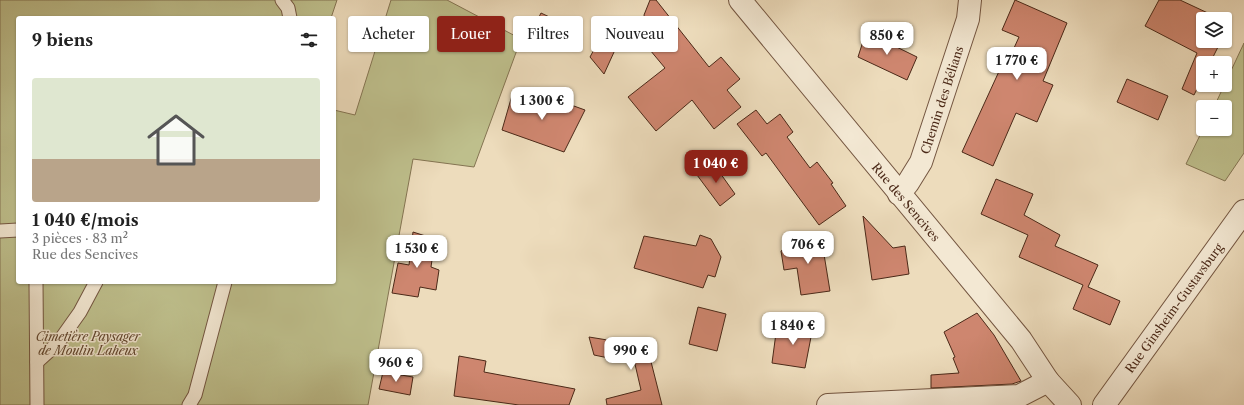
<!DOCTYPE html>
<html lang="fr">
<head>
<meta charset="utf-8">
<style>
	body { margin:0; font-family:"Libre Caslon Text",serif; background:#f2f2f2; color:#222; height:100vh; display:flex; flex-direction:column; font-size:15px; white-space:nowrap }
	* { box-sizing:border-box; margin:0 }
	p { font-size:13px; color:#767676 }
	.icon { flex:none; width:22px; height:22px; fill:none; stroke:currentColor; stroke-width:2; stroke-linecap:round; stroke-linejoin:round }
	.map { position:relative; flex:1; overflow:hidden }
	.drawer { position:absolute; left:16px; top:16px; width:320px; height:268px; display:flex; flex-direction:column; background:#fff; border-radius:4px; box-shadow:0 1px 3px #0004 }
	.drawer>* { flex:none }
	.top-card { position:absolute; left:348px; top:16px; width:380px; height:36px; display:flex; gap:8px }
	.fabs { position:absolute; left:1196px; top:12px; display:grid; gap:8px }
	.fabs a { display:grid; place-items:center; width:36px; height:36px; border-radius:4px; background:#fff; box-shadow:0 1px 3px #0004; font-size:20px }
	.price { position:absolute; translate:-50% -34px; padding:0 9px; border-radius:8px; background:#fff; color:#222; font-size:13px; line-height:26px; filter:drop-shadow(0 1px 2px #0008) }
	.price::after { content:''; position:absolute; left:50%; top:24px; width:12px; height:9px; margin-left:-6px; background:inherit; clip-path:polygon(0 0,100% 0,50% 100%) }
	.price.active { background:#8f2418; color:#fff }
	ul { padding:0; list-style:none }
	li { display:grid; align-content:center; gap:8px; height:212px; padding:0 16px }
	li span { display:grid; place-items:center; height:124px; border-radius:4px; color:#555 }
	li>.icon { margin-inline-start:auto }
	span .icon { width:72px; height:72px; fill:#fffc; stroke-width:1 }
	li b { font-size:17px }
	h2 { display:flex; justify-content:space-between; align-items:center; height:48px; padding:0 16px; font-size:17px }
	.pill { padding:0 14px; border-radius:4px; background:#fff; box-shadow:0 1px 3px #0004; font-size:14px; line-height:36px }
	.pill.active { background:#8f2418; color:#fff }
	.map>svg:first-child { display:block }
	.green { fill:#bebf8c; stroke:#847452 }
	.building { fill:#ce866f; stroke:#4b2918 }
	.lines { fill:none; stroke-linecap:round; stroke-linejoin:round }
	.service-casing { stroke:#745641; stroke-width:15 }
	.minor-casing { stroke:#745641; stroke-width:24 }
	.tertiary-casing { stroke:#745641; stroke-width:24 }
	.service { stroke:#f3e8d3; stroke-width:13 }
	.minor { stroke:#f3e8d3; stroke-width:22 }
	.tertiary { stroke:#f3e8d3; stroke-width:22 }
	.labels { text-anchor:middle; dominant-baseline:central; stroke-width:3; stroke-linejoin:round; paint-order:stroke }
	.street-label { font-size:12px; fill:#4b2918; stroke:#f3e8d3 }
	.park-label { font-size:12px; font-style:italic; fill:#62472f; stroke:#f3e8d3 }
</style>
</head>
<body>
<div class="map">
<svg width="1244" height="405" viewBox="0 0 1244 405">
	<rect width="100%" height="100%" fill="#eddcbc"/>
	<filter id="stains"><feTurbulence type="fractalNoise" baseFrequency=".005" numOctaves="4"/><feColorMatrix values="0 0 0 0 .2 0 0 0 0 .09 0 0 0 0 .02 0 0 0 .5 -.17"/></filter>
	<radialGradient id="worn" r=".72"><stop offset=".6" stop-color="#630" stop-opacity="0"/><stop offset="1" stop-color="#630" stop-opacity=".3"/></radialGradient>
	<!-- green -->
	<g class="green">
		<path d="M 0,0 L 337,0 L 331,18 L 18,18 L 18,282 L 334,282 L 334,110 L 355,115 L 391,0 L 447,0 L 521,39 L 474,167 L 413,159 L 368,405 L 0,405 Z"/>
		<path d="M 1244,43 L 1244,153 L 1225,181 L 1186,164 L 1203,129 L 1225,129 L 1225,107 L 1214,107 Z"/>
	</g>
	<!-- building -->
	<g class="building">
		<path d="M 650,0 L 656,0 L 709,67 L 721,57 L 740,79 L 727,90 L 741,107 L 714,129 L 692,100 L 656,131 L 628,97 L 665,68 L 650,50 L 644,15 Z"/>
		<path d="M 1015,0 L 1067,23 L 1043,81 L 1053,85 L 1037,122 L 1016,113 L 993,166 L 962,152 L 1001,67 L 1005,68 L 1019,37 L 1002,30 Z"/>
		<path d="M 1159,0 L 1180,0 L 1210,14 L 1209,19 L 1203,19 L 1203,41 L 1221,41 L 1210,63 L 1203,63 L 1203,77 L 1194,95 L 1182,89 L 1197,53 L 1145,26 Z"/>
		<path d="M 541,13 L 560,22 L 550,41 L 532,31 Z"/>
		<path d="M 610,20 L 625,28 L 604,74 L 590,57 Z"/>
		<path d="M 866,32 L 917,57 L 907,80 L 858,57 Z"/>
		<path d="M 1127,79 L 1168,96 L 1158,120 L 1117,102 Z"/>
		<path d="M 513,92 L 557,108 L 560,101 L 585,110 L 564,152 L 502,130 Z"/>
		<path d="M 756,110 L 767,124 L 780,114 L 793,132 L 787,137 L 810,168 L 817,162 L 833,183 L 831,184 L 846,206 L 819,225 L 766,153 L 762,156 L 737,124 Z"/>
		<path d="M 713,163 L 735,194 L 720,206 L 697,175 Z"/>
		<path d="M 996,179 L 1033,194 L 1024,215 L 1060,235 L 1055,246 L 1098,265 L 1088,287 L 1120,301 L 1110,325 L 1073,309 L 1083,285 L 1019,257 L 1028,235 L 981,214 Z"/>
		<path d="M 863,216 L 893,248 L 905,246 L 909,274 L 872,280 Z"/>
		<path d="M 413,232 L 435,239 L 431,267 L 439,270 L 436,290 L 420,287 L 418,297 L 392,293 L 398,263 L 409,265 Z"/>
		<path d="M 700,235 L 711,239 L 721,257 L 715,277 L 708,275 L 703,288 L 634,268 L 644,236 L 696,246 Z"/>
		<path d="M 805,236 L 821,236 L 830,291 L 801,295 L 797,268 L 784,270 L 781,251 L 790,246 L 806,243 Z"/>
		<path d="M 698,307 L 726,314 L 717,351 L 689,344 Z"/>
		<path d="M 977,313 L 994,335 L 1021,381 L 1012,384 L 931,388 L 931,375 L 959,373 L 953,358 L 955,357 L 944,332 Z"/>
		<path d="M 791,321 L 811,325 L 808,337 L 811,337 L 805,368 L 772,363 L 776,333 L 789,335 Z"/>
		<path d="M 589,337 L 632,344 L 632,346 L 646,342 L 662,405 L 607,405 L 606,399 L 641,390 L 631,347 L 628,362 L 594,355 Z"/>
		<path d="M 459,356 L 486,361 L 484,372 L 575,389 L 569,405 L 519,405 L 454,396 Z"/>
		<path d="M 383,372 L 413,377 L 410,395 L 379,389 Z"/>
	</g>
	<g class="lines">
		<!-- service casing -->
		<g class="service-casing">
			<g id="service">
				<path d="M 282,0 L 288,8 L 290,18"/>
				<path d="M 0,231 L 18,230"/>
				<path d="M 36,282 L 37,405"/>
				<path d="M 37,362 L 58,343 L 80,312 L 96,282"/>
				<path d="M 189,405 L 195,395 L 225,282"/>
			</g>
		</g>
		<!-- minor casing -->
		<g class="minor-casing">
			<g id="minor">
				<path d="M 899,194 L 908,183 L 921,162 L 968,19 L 970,0"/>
				<path d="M 828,405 L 1019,396 L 1048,381"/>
			</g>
		</g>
		<!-- tertiary casing -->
		<g class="tertiary-casing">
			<g id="tertiary">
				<path d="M 740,0 L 1021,340 L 1048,381 L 1070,405"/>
				<path d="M 1104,405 L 1244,211"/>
			</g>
		</g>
		<!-- service -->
		<use href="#service" class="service"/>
		<!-- minor -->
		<use href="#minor" class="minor"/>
		<!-- tertiary -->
		<use href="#tertiary" class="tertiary"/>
	</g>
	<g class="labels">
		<!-- street labels -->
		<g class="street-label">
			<text transform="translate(942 100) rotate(-72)">Chemin des Bélians</text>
			<text transform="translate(906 202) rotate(50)">Rue des Sencives</text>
			<text transform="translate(1174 308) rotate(-54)">Rue Ginsheim-Gustavsburg</text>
		</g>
		<!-- park labels -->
		<g class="park-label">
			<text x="88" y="336">Cimetière Paysager<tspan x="88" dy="14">de Moulin Laheux</tspan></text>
		</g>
	</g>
	<rect width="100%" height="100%" filter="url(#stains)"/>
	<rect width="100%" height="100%" fill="url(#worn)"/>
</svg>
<div class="fabs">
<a><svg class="icon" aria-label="layers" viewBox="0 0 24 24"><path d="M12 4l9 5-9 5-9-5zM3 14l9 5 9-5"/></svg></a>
<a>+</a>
<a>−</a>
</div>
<b class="price" style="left:887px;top:56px">850 €</b>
<b class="price" style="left:1017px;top:81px">1 770 €</b>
<b class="price" style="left:542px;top:121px">1 300 €</b>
<b class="price active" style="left:716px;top:184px">1 040 €</b>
<b class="price" style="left:808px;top:265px">706 €</b>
<b class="price" style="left:417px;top:269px">1 530 €</b>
<b class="price" style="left:793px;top:346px">1 840 €</b>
<b class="price" style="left:631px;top:371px">990 €</b>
<b class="price" style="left:396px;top:383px">960 €</b>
<div class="top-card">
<a class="pill">Acheter</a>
<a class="pill active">Louer</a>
<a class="pill">Filtres</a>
<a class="pill">Nouveau</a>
</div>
<section class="drawer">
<h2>9 biens<svg class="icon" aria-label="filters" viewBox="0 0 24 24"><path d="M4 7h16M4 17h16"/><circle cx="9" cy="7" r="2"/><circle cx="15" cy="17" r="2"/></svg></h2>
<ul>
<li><span style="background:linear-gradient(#dfe7d0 65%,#b9a48a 0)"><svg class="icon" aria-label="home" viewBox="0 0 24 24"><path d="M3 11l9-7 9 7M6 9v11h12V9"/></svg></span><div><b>1 040 €/mois</b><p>3 pièces · 83 m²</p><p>Rue des Sencives</p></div></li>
</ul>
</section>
</div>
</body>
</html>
